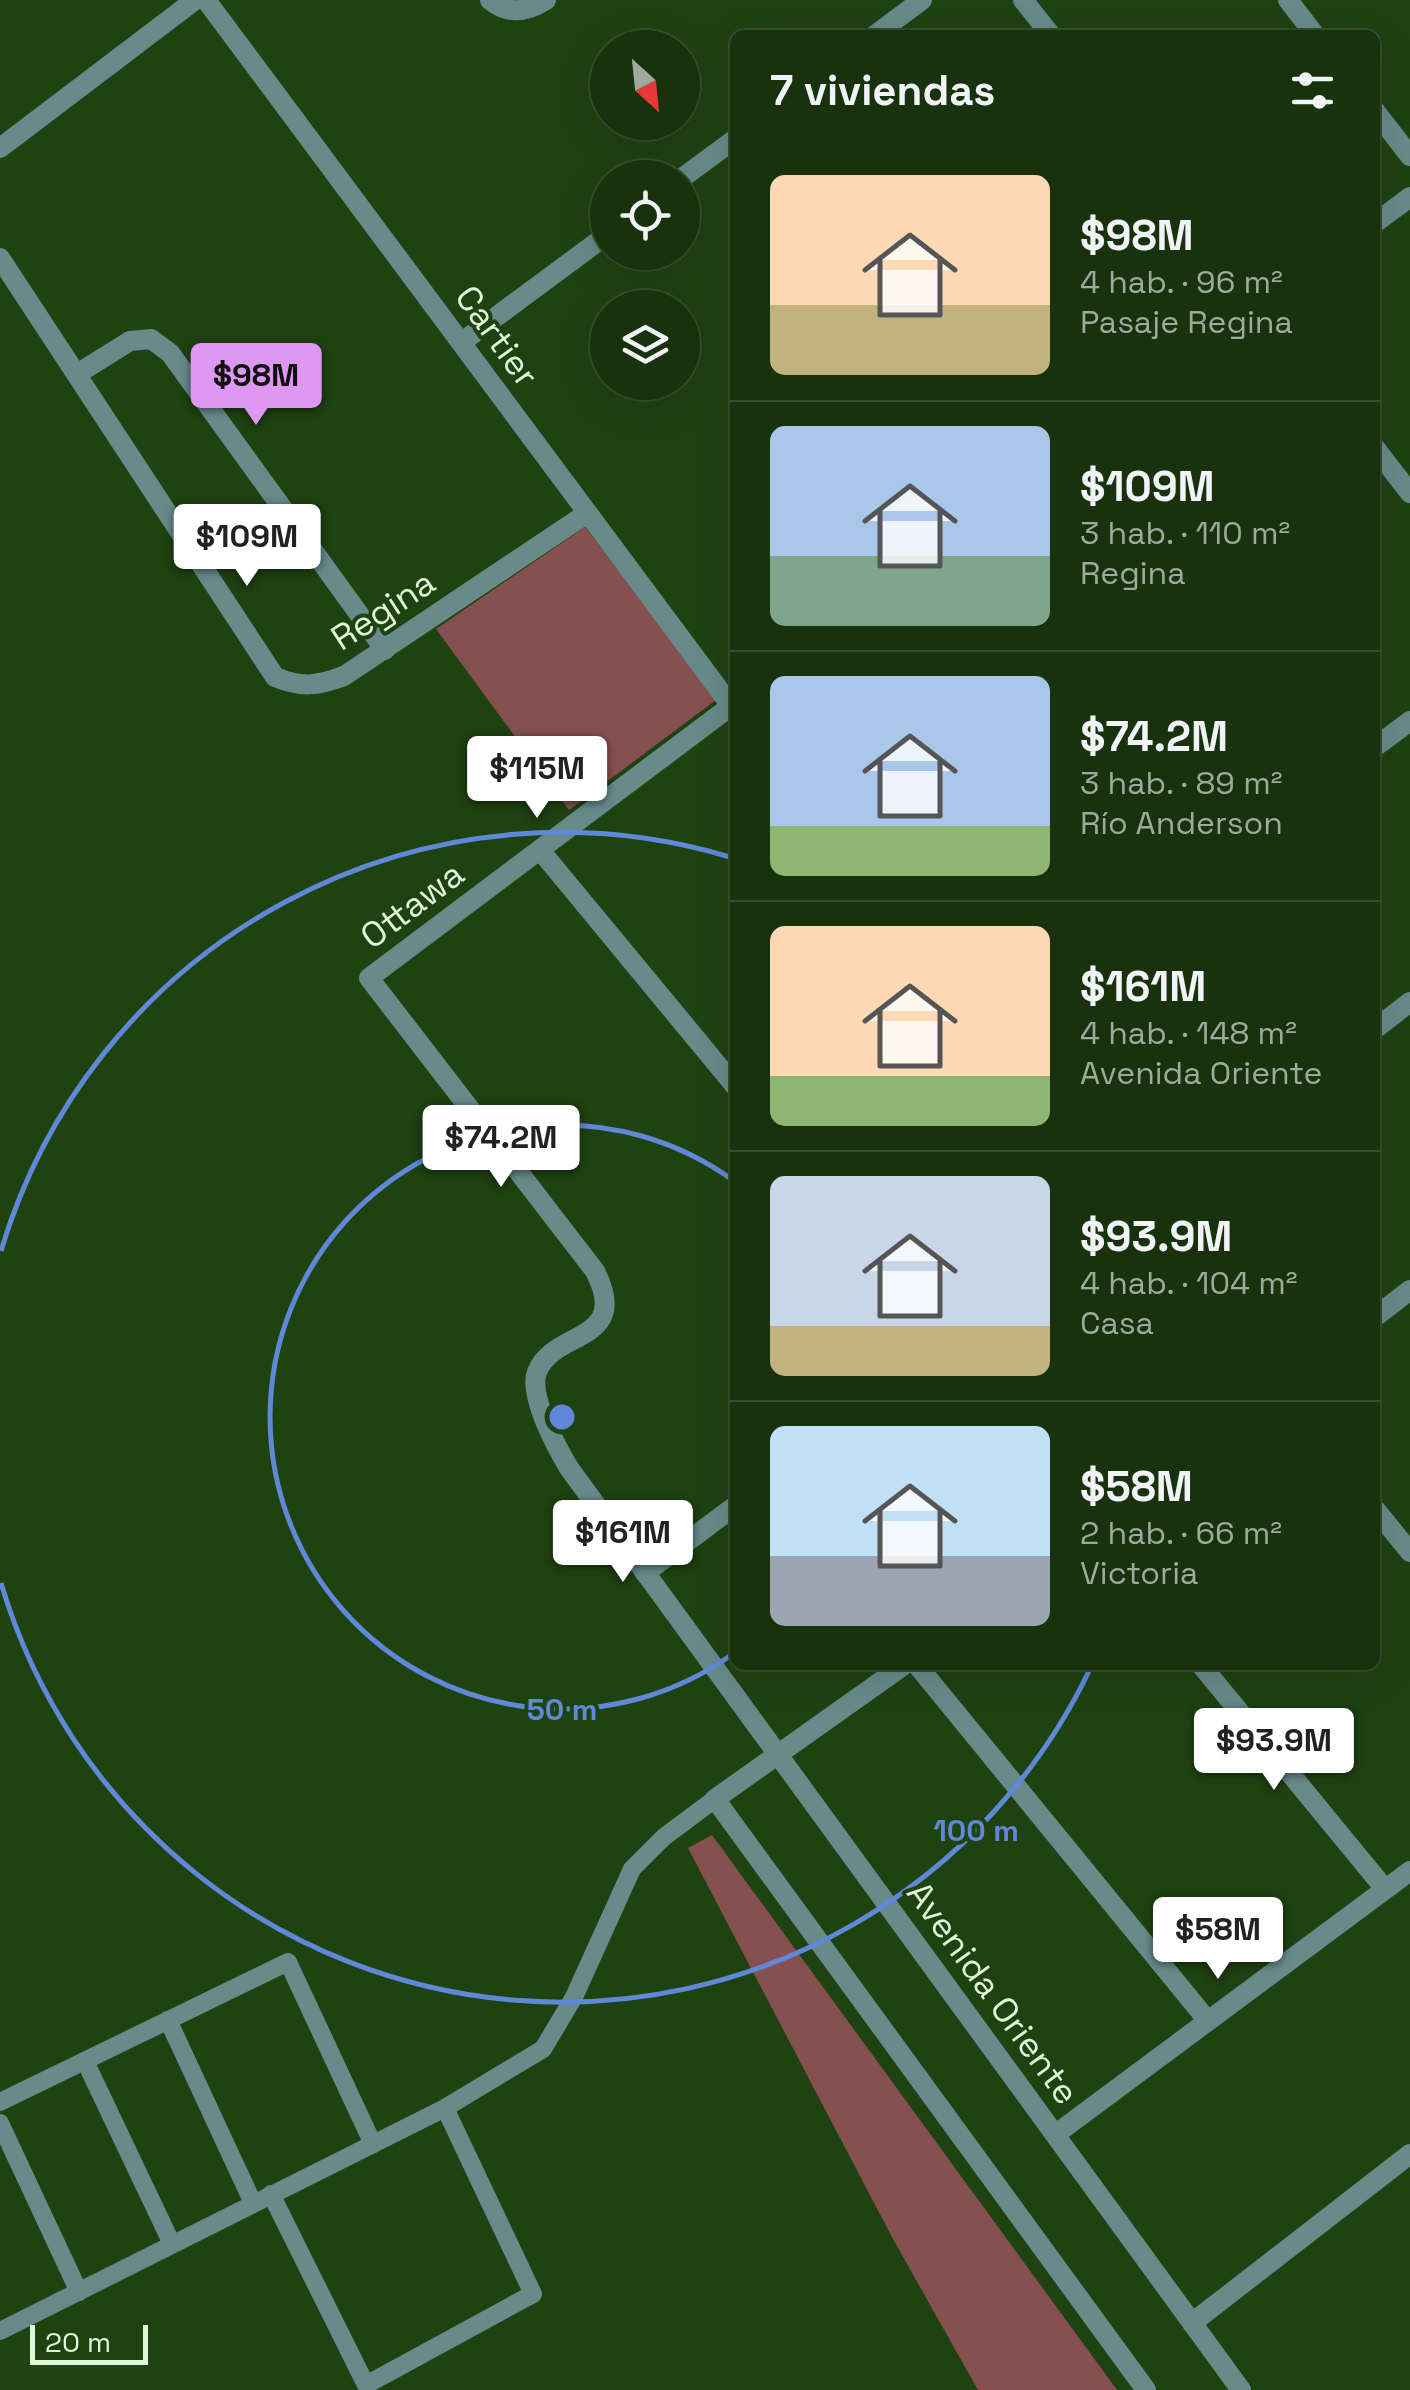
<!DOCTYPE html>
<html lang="es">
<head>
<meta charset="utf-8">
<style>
	body { margin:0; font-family:"Space Grotesk",sans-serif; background:#243e1b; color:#f1f3f6; height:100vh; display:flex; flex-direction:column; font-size:38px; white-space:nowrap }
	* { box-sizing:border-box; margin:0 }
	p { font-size:32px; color:#9eaa9d }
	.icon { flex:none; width:55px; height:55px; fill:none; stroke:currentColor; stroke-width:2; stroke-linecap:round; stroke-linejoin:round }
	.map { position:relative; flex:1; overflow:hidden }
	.panel { position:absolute; left:730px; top:30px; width:650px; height:1640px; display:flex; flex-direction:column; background:#17320d; border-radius:15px; box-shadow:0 10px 40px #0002,0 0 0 2px #364d2e }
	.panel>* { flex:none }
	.needle { width:65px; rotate:153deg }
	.fabs { position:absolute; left:590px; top:30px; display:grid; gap:20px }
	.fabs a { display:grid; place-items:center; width:110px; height:110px; border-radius:50%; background:#17320d; box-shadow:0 10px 40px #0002,0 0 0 2px #364d2e; font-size:50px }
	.scale { position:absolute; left:30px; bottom:25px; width:118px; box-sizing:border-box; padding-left:10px; border:5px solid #e0f5d9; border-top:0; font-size:28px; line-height:35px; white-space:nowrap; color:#e0f5d9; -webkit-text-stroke:8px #1f4211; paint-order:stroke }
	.price { position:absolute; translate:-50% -85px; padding:0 22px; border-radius:10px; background:#fff; color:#222; font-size:32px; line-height:65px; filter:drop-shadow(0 2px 5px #0008) }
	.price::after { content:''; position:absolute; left:50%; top:60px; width:30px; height:22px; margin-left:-15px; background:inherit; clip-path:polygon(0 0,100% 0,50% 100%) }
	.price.on { background:#de98f3; color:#111 }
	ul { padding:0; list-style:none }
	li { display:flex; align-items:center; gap:30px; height:250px; padding:0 40px }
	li+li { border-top:2px solid #364d2e }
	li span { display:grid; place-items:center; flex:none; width:280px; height:200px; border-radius:15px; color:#555 }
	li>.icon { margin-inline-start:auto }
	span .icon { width:120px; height:120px; fill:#fffc; stroke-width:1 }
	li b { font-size:42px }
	h2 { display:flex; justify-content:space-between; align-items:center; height:120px; padding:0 40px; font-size:42px }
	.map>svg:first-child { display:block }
	.green { fill:#865051 }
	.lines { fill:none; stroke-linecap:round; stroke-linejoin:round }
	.service { stroke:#688a8b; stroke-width:18 }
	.minor { stroke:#688a8b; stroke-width:20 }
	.ring { fill:none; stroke:#6188d8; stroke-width:5 }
	.labels { text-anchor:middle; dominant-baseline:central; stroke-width:8; stroke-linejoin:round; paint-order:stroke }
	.street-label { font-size:35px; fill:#e0f5d9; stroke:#1f4211 }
	.centre { fill:#6188d8; stroke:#1f4211; stroke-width:5 }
	.ring-label { font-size:30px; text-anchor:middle; font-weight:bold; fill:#6188d8; stroke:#1f4211; stroke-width:8; stroke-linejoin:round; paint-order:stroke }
</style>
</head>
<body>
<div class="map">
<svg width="1410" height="2390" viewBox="0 0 1410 2390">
	<rect width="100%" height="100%" fill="#1f4211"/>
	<!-- green -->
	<g class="green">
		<path d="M 585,527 L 716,700 L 569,810 L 436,629 Z"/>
		<path d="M 712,1835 L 1117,2390 L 978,2390 L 893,2239 L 688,1848 Z"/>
	</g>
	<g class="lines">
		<!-- service -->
		<g class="service">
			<path d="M 168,2020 L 253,2203"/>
			<path d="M 85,2061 L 172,2244"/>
			<path d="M 0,2102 L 288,1962 L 373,2144"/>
			<path d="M 0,2123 L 79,2292"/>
			<path d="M 271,2194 L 366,2385 L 533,2294 L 445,2108"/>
			<path d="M 0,2331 L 445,2108 L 543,2049 L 574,1997 L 632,1869 L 664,1837 L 715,1799"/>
		</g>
		<!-- minor -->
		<g class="minor">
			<path d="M 206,0 L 735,711"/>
			<path d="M 490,0 C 508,15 527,12 546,0"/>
			<path d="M 1023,0 L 1051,35"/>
			<path d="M 1288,0 L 1315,35"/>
			<path d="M 875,35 L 922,0"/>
			<path d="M 1375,111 L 1410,156"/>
			<path d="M 0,148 L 195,0"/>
			<path d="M 682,178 L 735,139"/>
			<path d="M 1375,223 L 1410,197"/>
			<path d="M 0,258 L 275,677 C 302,688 317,686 344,676 L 586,514"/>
			<path d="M 462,342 L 608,234"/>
			<path d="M 77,374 L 130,341 L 151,339 L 170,353 L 385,650"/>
			<path d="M 1375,448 L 1410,493"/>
			<path d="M 735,703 L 369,978 L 595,1271 C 632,1344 553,1329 537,1372 C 528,1395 557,1448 569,1468 L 1241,2390"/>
			<path d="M 1375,747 L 1410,721"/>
			<path d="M 540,850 L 735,1086"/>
			<path d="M 1375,1029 L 1410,1002"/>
			<path d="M 1375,1317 L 1410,1290"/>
			<path d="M 1375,1509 L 1410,1552"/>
			<path d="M 645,1573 L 735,1506"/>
			<path d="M 904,1665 L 715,1799 L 1146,2390"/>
			<path d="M 917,1665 L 1208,2021"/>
			<path d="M 1201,1665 L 1385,1889"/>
			<path d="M 1056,2134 L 1410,1871"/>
			<path d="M 1192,2323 L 1410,2154"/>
		</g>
	</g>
	<!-- distance rings -->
	<g class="ring">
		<path d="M734 1653A292 292 0 1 1 734 1181"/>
		<path d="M1090 1669A585 585 0 0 1 1 1583M1 1251A585 585 0 0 1 733 858"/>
	</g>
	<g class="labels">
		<!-- street labels -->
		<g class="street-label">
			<text transform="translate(497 336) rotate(54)">Cartier</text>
			<text transform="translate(383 610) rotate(-33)">Regina</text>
			<text transform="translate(412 905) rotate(-37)">Ottawa</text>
			<text transform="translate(993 1993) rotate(54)">Avenida Oriente</text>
		</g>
	</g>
	<circle cx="562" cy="1417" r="15" class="centre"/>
	<g class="ring-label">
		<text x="562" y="1720">50 m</text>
		<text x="976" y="1841">100 m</text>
	</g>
</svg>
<div class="fabs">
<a><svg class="needle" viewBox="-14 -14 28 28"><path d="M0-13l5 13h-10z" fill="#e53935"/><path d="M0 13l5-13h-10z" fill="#9eaa9d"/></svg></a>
<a><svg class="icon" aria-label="locate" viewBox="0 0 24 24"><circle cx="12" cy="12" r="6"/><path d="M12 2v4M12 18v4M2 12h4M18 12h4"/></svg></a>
<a><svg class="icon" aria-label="layers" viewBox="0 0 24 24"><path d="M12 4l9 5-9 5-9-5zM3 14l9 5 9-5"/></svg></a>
</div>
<div class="scale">20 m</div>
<b class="price on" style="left:256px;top:428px">$98M</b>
<b class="price" style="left:247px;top:589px">$109M</b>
<b class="price" style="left:537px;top:821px">$115M</b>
<b class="price" style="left:501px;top:1190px">$74.2M</b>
<b class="price" style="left:623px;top:1585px">$161M</b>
<b class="price" style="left:1274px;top:1793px">$93.9M</b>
<b class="price" style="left:1218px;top:1982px">$58M</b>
<section class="panel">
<h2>7 viviendas<svg class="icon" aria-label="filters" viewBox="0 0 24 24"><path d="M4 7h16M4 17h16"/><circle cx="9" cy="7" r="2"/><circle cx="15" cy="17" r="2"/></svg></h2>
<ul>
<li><span style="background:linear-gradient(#ffd9b3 65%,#c2b280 0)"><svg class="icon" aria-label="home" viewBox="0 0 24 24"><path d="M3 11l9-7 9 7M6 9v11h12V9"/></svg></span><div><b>$98M</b><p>4 hab. · 96 m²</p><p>Pasaje Regina</p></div></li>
<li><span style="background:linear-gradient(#a9c7e8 65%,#7fa58c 0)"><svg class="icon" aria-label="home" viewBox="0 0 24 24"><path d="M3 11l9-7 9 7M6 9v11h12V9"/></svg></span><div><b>$109M</b><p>3 hab. · 110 m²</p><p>Regina</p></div></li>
<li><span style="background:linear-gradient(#a9c7e8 75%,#8fb573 0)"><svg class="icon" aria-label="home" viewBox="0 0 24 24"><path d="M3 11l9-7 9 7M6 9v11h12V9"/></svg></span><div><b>$74.2M</b><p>3 hab. · 89 m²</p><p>Río Anderson</p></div></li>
<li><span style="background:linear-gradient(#ffd9b3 75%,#8fb573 0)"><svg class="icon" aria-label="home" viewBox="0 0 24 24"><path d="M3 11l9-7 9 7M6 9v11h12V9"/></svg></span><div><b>$161M</b><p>4 hab. · 148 m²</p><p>Avenida Oriente</p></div></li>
<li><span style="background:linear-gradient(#c9d6e8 75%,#c2b280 0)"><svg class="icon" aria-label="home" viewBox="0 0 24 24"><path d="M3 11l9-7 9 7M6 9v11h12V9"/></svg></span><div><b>$93.9M</b><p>4 hab. · 104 m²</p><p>Casa</p></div></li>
<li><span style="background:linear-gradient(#bfe0f5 65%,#9aa5b1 0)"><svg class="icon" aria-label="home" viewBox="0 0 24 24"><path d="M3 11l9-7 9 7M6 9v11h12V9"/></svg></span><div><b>$58M</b><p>2 hab. · 66 m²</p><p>Victoria</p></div></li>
</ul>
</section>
</div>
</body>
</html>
